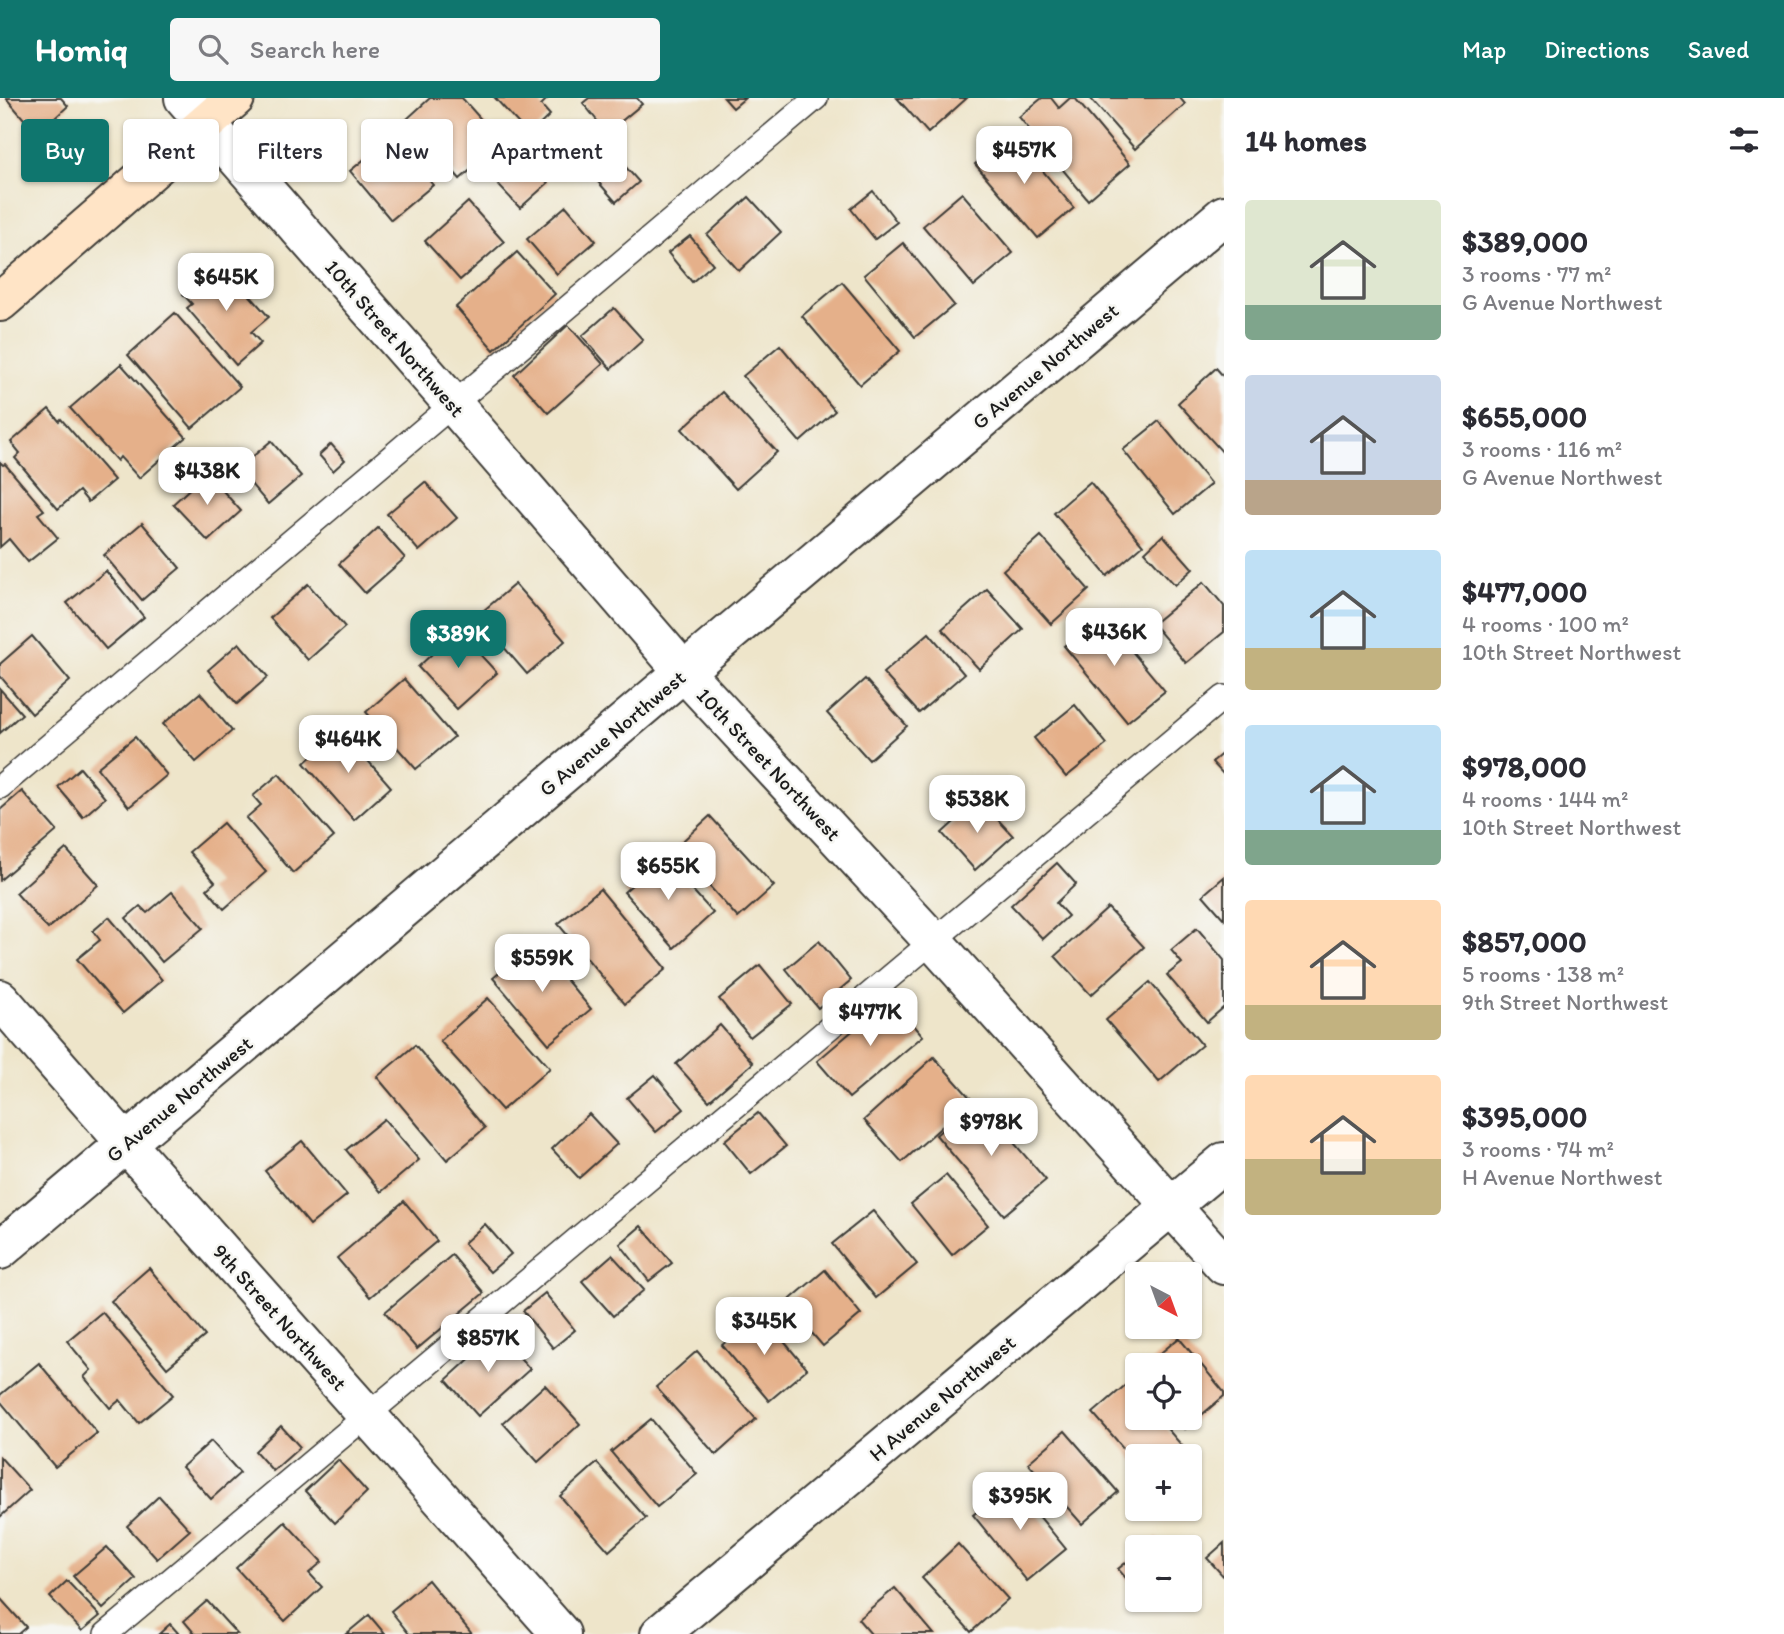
<!DOCTYPE html>
<html lang="en">
<head>
<meta charset="utf-8">
<style>
	body { margin:0; font-family:Itim,sans-serif; background:#f7f7f7; color:#2b2b33; height:100vh; display:flex; flex-direction:column; font-size:26px; white-space:nowrap }
	* { box-sizing:border-box; margin:0 }
	p { font-size:23px; color:#7c7c81 }
	.icon { flex:none; width:38px; height:38px; fill:none; stroke:currentColor; stroke-width:2; stroke-linecap:round; stroke-linejoin:round }
	.map { position:relative; flex:1; overflow:hidden }
	.details { display:flex; flex-direction:column; background:#fff; width:560px }
	.details>* { flex:none }
	.guide { position:absolute; left:21px; top:21px; width:665px; height:63px; display:flex; gap:14px }
	.needle { width:46px; rotate:139deg }
	.fabs { position:absolute; left:1125px; top:1164px; display:grid; gap:14px }
	.fabs a { display:grid; place-items:center; width:77px; height:77px; border-radius:7px; background:#fff; box-shadow:0 2px 5px #0004; font-size:35px }
	.price { position:absolute; translate:-50% -60px; padding:0 16px; border-radius:14px; background:#fff; color:#222; font-size:23px; line-height:46px; filter:drop-shadow(0 2px 4px #0008) }
	.price::after { content:''; position:absolute; left:50%; top:42px; width:21px; height:16px; margin-left:-10px; background:inherit; clip-path:polygon(0 0,100% 0,50% 100%) }
	.price.active { background:#0f766e; color:#fff }
	ul { padding:0; list-style:none }
	li { display:flex; align-items:center; gap:21px; height:175px; padding:0 21px }
	li span { display:grid; place-items:center; flex:none; width:196px; height:140px; border-radius:7px; color:#555 }
	li>.icon { margin-inline-start:auto }
	span .icon { width:84px; height:84px; fill:#fffc; stroke-width:1 }
	li b { font-size:30px }
	h2 { display:flex; justify-content:space-between; align-items:center; height:84px; padding:0 21px; font-size:30px }
	.pill { padding:0 24px; border-radius:7px; background:#fff; box-shadow:0 2px 5px #0004; font-size:24px; line-height:63px }
	.pill.active { background:#0f766e; color:#fff }
	header { display:flex; align-items:center; gap:42px; box-sizing:border-box; height:98px; padding:0 35px; background:#0f766e; color:#fff }
	header strong { font-size:33px }
	nav { display:flex; gap:38px; margin-inline-start:auto; font-size:24px }
	.search { width:490px; height:63px; background:#f7f7f7; display:flex; align-items:center; gap:18px; box-sizing:border-box; padding:0 24px; border-radius:7px; color:#7c7c81; font-size:26px }
	main { display:flex; flex:1; min-height:0 }
	.map>svg:first-child { display:block }
	.building { fill:#e5b08a }
	.lines { fill:none; stroke-linecap:round; stroke-linejoin:round }
	.lane-casing { stroke:#3c3a36; stroke-width:26 }
	.street-casing { stroke:#3c3a36; stroke-width:42 }
	.secondary-casing { stroke:#3c3a36; stroke-width:42 }
	.lane { stroke:#fff; stroke-width:23 }
	.street { stroke:#fff; stroke-width:38 }
	.secondary { stroke:#ffe4c6; stroke-width:38 }
	.labels { text-anchor:middle; dominant-baseline:central; stroke-width:5; stroke-linejoin:round; paint-order:stroke }
	.street-label { font-size:21px; fill:#1c1c1c; stroke:#f6f6f2 }
</style>
</head>
<body>
<header>
<strong>Homiq</strong>
<div class="search"><svg class="icon" aria-label="search" viewBox="0 0 24 24"><circle cx="10" cy="10" r="6"/><path d="M15 15l6 6"/></svg>Search here</div>
<nav><a>Map</a><a>Directions</a><a>Saved</a></nav>
</header>
<main>
<div class="map">
<svg width="1224" height="1536" viewBox="0 0 1224 1536">
	<rect width="100%" height="100%" fill="#f6f6f2"/>
	<filter id="ink" filterUnits="userSpaceOnUse"><feTurbulence type="fractalNoise" baseFrequency=".0143" numOctaves="2"/><feDisplacementMap in="SourceGraphic" scale="14" xChannelSelector="R" yChannelSelector="G"/><feConvolveMatrix kernelMatrix="1 2 1 2 8 2 1 2 1" color-interpolation-filters="sRGB"/></filter>
	<filter id="wash" filterUnits="userSpaceOnUse"><feTurbulence type="fractalNoise" baseFrequency=".00686" numOctaves="4" result="noise"/><feDisplacementMap in="SourceGraphic" scale="28" xChannelSelector="R" yChannelSelector="G"/><feGaussianBlur stdDeviation="1.57" result="paint"/><feColorMatrix in="noise" values="0 0 0 0 0 0 0 0 0 0 0 0 0 0 0 0 0 1.4 0 .05"/><feComposite in="paint" operator="in"/></filter>
	<g filter="url(#wash)">
		<rect width="100%" height="100%" fill="#eee5ca"/>
		<g id="blocks">
			<!-- building -->
			<g class="building">
				<path d="M 6,0 L 61,0 L 68,8 L 44,30 L 36,21 L 29,27 Z"/>
				<path d="M 430,0 L 462,0 L 502,45 L 460,81 L 407,21 Z"/>
				<path d="M 495,0 L 548,0 L 541,7 L 550,17 L 529,37 Z"/>
				<path d="M 589,0 L 637,0 L 642,6 L 607,35 L 583,5 Z"/>
				<path d="M 724,0 L 745,0 L 733,10 Z"/>
				<path d="M 897,0 L 967,0 L 928,35 Z"/>
				<path d="M 1042,0 L 1051,0 L 1059,10 L 1070,0 L 1075,0 L 1130,66 L 1088,102 L 1019,19 Z"/>
				<path d="M 1090,0 L 1180,0 L 1185,6 L 1135,51 Z"/>
				<path d="M 1011,35 L 1074,110 L 1038,140 L 975,66 Z"/>
				<path d="M 393,38 L 433,87 L 391,122 L 350,73 Z"/>
				<path d="M 607,48 L 639,84 L 616,104 L 584,68 Z"/>
				<path d="M 519,52 L 548,85 L 520,110 L 490,78 Z"/>
				<path d="M 873,93 L 897,124 L 875,141 L 851,111 Z"/>
				<path d="M 962,95 L 1013,155 L 974,188 L 923,128 Z"/>
				<path d="M 749,99 L 781,134 L 739,173 L 707,137 Z"/>
				<path d="M 468,104 L 504,144 L 460,182 L 425,143 Z"/>
				<path d="M 566,108 L 596,143 L 557,176 L 527,141 Z"/>
				<path d="M 690,138 L 713,166 L 692,184 L 668,155 Z"/>
				<path d="M 903,145 L 954,207 L 915,239 L 864,177 Z"/>
				<path d="M 517,154 L 555,196 L 494,252 L 456,209 Z"/>
				<path d="M 218,165 L 227,176 L 229,174 L 269,219 L 251,234 L 261,245 L 236,267 L 187,210 L 192,206 L 183,196 Z"/>
				<path d="M 842,184 L 900,253 L 860,287 L 802,218 Z"/>
				<path d="M 614,210 L 643,242 L 611,271 L 582,238 Z"/>
				<path d="M 175,215 L 240,289 L 192,330 L 128,257 Z"/>
				<path d="M 568,227 L 603,266 L 548,315 L 514,277 Z"/>
				<path d="M 780,247 L 835,313 L 800,344 L 743,278 Z"/>
				<path d="M 121,266 L 186,339 L 139,380 L 120,359 L 117,363 L 70,310 Z"/>
				<path d="M 1216,270 L 1224,279 L 1224,356 L 1178,305 Z"/>
				<path d="M 722,294 L 777,354 L 736,391 L 682,331 Z"/>
				<path d="M 49,311 L 59,323 L 61,321 L 114,382 L 88,404 L 79,393 L 58,411 L 15,360 L 20,355 L 11,344 Z"/>
				<path d="M 1159,323 L 1211,386 L 1175,416 L 1123,352 Z"/>
				<path d="M 271,343 L 301,378 L 268,406 L 238,371 Z"/>
				<path d="M 331,346 L 345,362 L 333,373 L 319,357 Z"/>
				<path d="M 0,364 L 3,367 L 5,366 L 44,412 L 38,416 L 58,440 L 28,464 L 9,441 L 0,449 Z"/>
				<path d="M 207,375 L 241,413 L 208,443 L 173,406 Z"/>
				<path d="M 425,384 L 457,420 L 419,453 L 387,416 Z"/>
				<path d="M 1090,384 L 1143,447 L 1107,478 L 1054,415 Z"/>
				<path d="M 142,425 L 180,470 L 142,502 L 104,457 Z"/>
				<path d="M 378,430 L 405,460 L 365,495 L 339,466 Z"/>
				<path d="M 1163,437 L 1193,471 L 1175,487 L 1145,454 Z"/>
				<path d="M 1041,438 L 1089,492 L 1051,526 L 1003,472 Z"/>
				<path d="M 106,473 L 144,519 L 106,551 L 67,505 Z"/>
				<path d="M 1204,484 L 1224,508 L 1224,534 L 1186,565 L 1153,526 Z"/>
				<path d="M 308,486 L 345,529 L 308,562 L 270,520 Z"/>
				<path d="M 515,486 L 565,543 L 527,576 L 477,518 Z"/>
				<path d="M 987,491 L 1023,531 L 979,571 L 942,531 Z"/>
				<path d="M 1102,517 L 1165,593 L 1127,624 L 1064,548 Z"/>
				<path d="M 458,532 L 497,575 L 457,611 L 418,569 Z"/>
				<path d="M 929,535 L 964,576 L 919,615 L 883,575 Z"/>
				<path d="M 32,538 L 70,583 L 32,616 L 0,578 L 0,566 Z"/>
				<path d="M 239,545 L 268,579 L 237,606 L 208,572 Z"/>
				<path d="M 404,581 L 454,639 L 416,671 L 366,614 Z"/>
				<path d="M 865,581 L 907,628 L 869,662 L 827,615 Z"/>
				<path d="M 0,591 L 22,616 L 0,635 Z"/>
				<path d="M 200,595 L 232,633 L 196,664 L 163,626 Z"/>
				<path d="M 1075,607 L 1107,646 L 1066,679 L 1034,640 Z"/>
				<path d="M 341,632 L 391,689 L 354,722 L 304,665 Z"/>
				<path d="M 135,639 L 167,677 L 129,709 L 97,670 Z"/>
				<path d="M 1224,654 L 1224,677 L 1212,664 Z"/>
				<path d="M 80,670 L 105,700 L 83,719 L 58,689 Z"/>
				<path d="M 279,676 L 334,739 L 293,775 L 246,720 L 261,707 L 253,698 Z"/>
				<path d="M 22,693 L 57,733 L 0,782 L 0,712 Z"/>
				<path d="M 979,701 L 1013,738 L 975,772 L 942,735 Z"/>
				<path d="M 710,718 L 774,788 L 738,820 L 675,750 Z"/>
				<path d="M 223,725 L 266,774 L 224,811 L 207,791 L 215,784 L 189,754 Z"/>
				<path d="M 66,751 L 98,787 L 48,831 L 16,795 Z"/>
				<path d="M 663,759 L 713,815 L 674,850 L 624,794 Z"/>
				<path d="M 1057,765 L 1076,786 L 1056,805 L 1068,818 L 1043,841 L 1011,807 Z"/>
				<path d="M 1224,779 L 1224,821 L 1203,797 Z"/>
				<path d="M 600,791 L 666,871 L 625,906 L 558,826 Z"/>
				<path d="M 172,794 L 203,830 L 162,864 L 126,820 L 140,808 L 147,815 Z"/>
				<path d="M 1108,810 L 1144,849 L 1091,897 L 1055,858 Z"/>
				<path d="M 109,819 L 162,882 L 123,915 L 77,861 L 100,842 L 93,833 Z"/>
				<path d="M 1197,830 L 1224,862 L 1224,909 L 1207,924 L 1167,877 L 1182,865 L 1171,852 Z"/>
				<path d="M 819,843 L 851,882 L 818,910 L 786,871 Z"/>
				<path d="M 535,845 L 591,911 L 549,946 L 493,880 Z"/>
				<path d="M 760,867 L 792,906 L 750,939 L 719,901 Z"/>
				<path d="M 1150,884 L 1202,947 L 1159,984 L 1106,922 Z"/>
				<path d="M 488,900 L 550,970 L 502,1012 L 440,943 Z"/>
				<path d="M 891,900 L 923,938 L 849,1000 L 817,963 Z"/>
				<path d="M 720,927 L 753,965 L 709,1003 L 676,966 Z"/>
				<path d="M 415,947 L 485,1030 L 447,1062 L 377,979 Z"/>
				<path d="M 934,959 L 972,1002 L 902,1064 L 864,1022 Z"/>
				<path d="M 655,977 L 684,1011 L 656,1034 L 627,1000 Z"/>
				<path d="M 977,1002 L 1046,1082 L 1004,1117 L 936,1037 Z"/>
				<path d="M 758,1015 L 786,1048 L 751,1076 L 724,1043 Z"/>
				<path d="M 589,1016 L 617,1046 L 579,1080 L 552,1051 Z"/>
				<path d="M 384,1021 L 419,1062 L 381,1094 L 346,1052 Z"/>
				<path d="M 302,1043 L 347,1097 L 310,1127 L 265,1073 Z"/>
				<path d="M 946,1077 L 988,1127 L 952,1157 L 911,1106 Z"/>
				<path d="M 404,1103 L 437,1143 L 370,1199 L 337,1160 Z"/>
				<path d="M 873,1113 L 917,1166 L 876,1200 L 832,1146 Z"/>
				<path d="M 485,1126 L 511,1156 L 490,1174 L 464,1145 Z"/>
				<path d="M 641,1128 L 672,1165 L 649,1183 L 620,1146 Z"/>
				<path d="M 452,1157 L 484,1195 L 417,1251 L 385,1214 Z"/>
				<path d="M 612,1157 L 644,1192 L 613,1218 L 582,1183 Z"/>
				<path d="M 149,1170 L 205,1238 L 167,1270 L 111,1203 Z"/>
				<path d="M 825,1172 L 861,1216 L 823,1248 L 786,1205 Z"/>
				<path d="M 545,1195 L 575,1232 L 553,1250 L 523,1213 Z"/>
				<path d="M 102,1214 L 173,1297 L 139,1325 L 120,1302 L 110,1310 L 84,1279 L 91,1272 L 67,1243 Z"/>
				<path d="M 760,1215 L 807,1271 L 769,1303 L 722,1247 Z"/>
				<path d="M 498,1235 L 530,1271 L 478,1318 L 446,1282 Z"/>
				<path d="M 1179,1240 L 1224,1294 L 1224,1298 L 1185,1331 L 1175,1320 L 1190,1320 L 1190,1267 L 1146,1267 Z"/>
				<path d="M 697,1253 L 756,1321 L 716,1357 L 656,1289 Z"/>
				<path d="M 39,1265 L 97,1335 L 55,1369 L 0,1303 L 0,1297 Z"/>
				<path d="M 1128,1285 L 1138,1296 L 1138,1320 L 1158,1320 L 1190,1357 L 1188,1358 L 1138,1358 L 1138,1367 L 1093,1315 Z"/>
				<path d="M 545,1287 L 580,1326 L 538,1364 L 503,1325 Z"/>
				<path d="M 651,1321 L 697,1376 L 657,1409 L 611,1354 Z"/>
				<path d="M 281,1328 L 300,1349 L 273,1373 L 255,1353 Z"/>
				<path d="M 1065,1333 L 1118,1394 L 1082,1426 L 1028,1365 Z"/>
				<path d="M 211,1343 L 240,1375 L 211,1401 L 182,1369 Z"/>
				<path d="M 0,1359 L 30,1392 L 0,1419 Z"/>
				<path d="M 338,1362 L 367,1394 L 335,1425 L 305,1393 Z"/>
				<path d="M 597,1365 L 646,1420 L 609,1453 L 560,1398 Z"/>
				<path d="M 1012,1385 L 1066,1451 L 1027,1483 L 973,1417 Z"/>
				<path d="M 159,1398 L 190,1432 L 157,1461 L 127,1428 Z"/>
				<path d="M 285,1424 L 322,1464 L 309,1475 L 322,1489 L 285,1523 L 236,1470 Z"/>
				<path d="M 1157,1440 L 1165,1449 L 1145,1449 Z"/>
				<path d="M 1224,1445 L 1224,1479 L 1207,1460 Z"/>
				<path d="M 958,1446 L 1008,1501 L 971,1534 L 922,1480 Z"/>
				<path d="M 107,1449 L 136,1481 L 103,1511 L 73,1478 Z"/>
				<path d="M 1138,1455 L 1138,1494 L 1118,1471 Z"/>
				<path d="M 428,1482 L 472,1536 L 409,1536 L 391,1513 Z"/>
				<path d="M 67,1483 L 100,1518 L 82,1533 L 50,1499 Z"/>
				<path d="M 895,1490 L 934,1536 L 871,1536 L 858,1521 Z"/>
				<path d="M 0,1500 L 26,1529 L 18,1536 L 0,1536 Z"/>
				<path d="M 207,1503 L 237,1536 L 195,1536 L 184,1523 Z"/>
				<path d="M 369,1517 L 385,1536 L 346,1536 Z"/>
				<path d="M 170,1526 L 179,1536 L 159,1536 Z"/>
			</g>
		</g>
	</g>
	<g filter="url(#ink)">
		<use href="#blocks" fill-opacity="0" stroke="#3c3a36" stroke-width="2"/>
		<g class="lines">
			<!-- lane casing -->
			<g class="lane-casing">
				<g id="lane">
					<path d="M 0,689 L 816,0"/>
					<path d="M 106,1536 L 1224,599"/>
				</g>
			</g>
			<!-- street casing -->
			<g class="street-casing">
				<g id="street">
					<path d="M 184,0 L 453,306 L 684,574 L 933,843 L 1224,1167"/>
					<path d="M 0,901 C 185,1115 374,1324 561,1536"/>
					<path d="M 0,1152 L 1224,117"/>
					<path d="M 660,1536 L 1224,1064"/>
				</g>
			</g>
			<!-- secondary casing -->
			<g class="secondary-casing">
				<path id="secondary" d="M 0,204 L 235,0"/>
			</g>
			<!-- lane -->
			<use href="#lane" class="lane"/>
			<!-- street -->
			<use href="#street" class="street"/>
			<!-- secondary -->
			<use href="#secondary" class="secondary"/>
		</g>
	</g>
	<g class="labels">
		<!-- street labels -->
		<g class="street-label">
			<text transform="translate(395 240) rotate(49)">10th Street Northwest</text>
			<text transform="translate(1045 268) rotate(-40)">G Avenue Northwest</text>
			<text transform="translate(612 635) rotate(-40)">G Avenue Northwest</text>
			<text transform="translate(769 666) rotate(47)">10th Street Northwest</text>
			<text transform="translate(179 1001) rotate(-40)">G Avenue Northwest</text>
			<text transform="translate(280 1219) rotate(48)">9th Street Northwest</text>
			<text transform="translate(942 1300) rotate(-40)">H Avenue Northwest</text>
		</g>
	</g>
</svg>
<div class="fabs">
<a><svg class="needle" viewBox="-14 -14 28 28"><path d="M0-13l5 13h-10z" fill="#e53935"/><path d="M0 13l5-13h-10z" fill="#7c7c81"/></svg></a>
<a><svg class="icon" aria-label="locate" viewBox="0 0 24 24"><circle cx="12" cy="12" r="6"/><path d="M12 2v4M12 18v4M2 12h4M18 12h4"/></svg></a>
<a>+</a>
<a>−</a>
</div>
<b class="price" style="left:1024px;top:88px">$457K</b>
<b class="price" style="left:226px;top:215px">$645K</b>
<b class="price" style="left:207px;top:409px">$438K</b>
<b class="price" style="left:1114px;top:570px">$436K</b>
<b class="price active" style="left:458px;top:572px">$389K</b>
<b class="price" style="left:348px;top:677px">$464K</b>
<b class="price" style="left:977px;top:737px">$538K</b>
<b class="price" style="left:668px;top:804px">$655K</b>
<b class="price" style="left:542px;top:896px">$559K</b>
<b class="price" style="left:870px;top:950px">$477K</b>
<b class="price" style="left:991px;top:1060px">$978K</b>
<b class="price" style="left:764px;top:1259px">$345K</b>
<b class="price" style="left:488px;top:1276px">$857K</b>
<b class="price" style="left:1020px;top:1434px">$395K</b>
<div class="guide">
<a class="pill active">Buy</a>
<a class="pill">Rent</a>
<a class="pill">Filters</a>
<a class="pill">New</a>
<a class="pill">Apartment</a>
</div>
</div>
<section class="details">
<h2>14 homes<svg class="icon" aria-label="filters" viewBox="0 0 24 24"><path d="M4 7h16M4 17h16"/><circle cx="9" cy="7" r="2"/><circle cx="15" cy="17" r="2"/></svg></h2>
<ul>
<li><span style="background:linear-gradient(#dfe7d0 75%,#7fa58c 0)"><svg class="icon" aria-label="home" viewBox="0 0 24 24"><path d="M3 11l9-7 9 7M6 9v11h12V9"/></svg></span><div><b>$389,000</b><p>3 rooms · 77 m²</p><p>G Avenue Northwest</p></div></li>
<li><span style="background:linear-gradient(#c9d6e8 75%,#b9a48a 0)"><svg class="icon" aria-label="home" viewBox="0 0 24 24"><path d="M3 11l9-7 9 7M6 9v11h12V9"/></svg></span><div><b>$655,000</b><p>3 rooms · 116 m²</p><p>G Avenue Northwest</p></div></li>
<li><span style="background:linear-gradient(#bfe0f5 70%,#c2b280 0)"><svg class="icon" aria-label="home" viewBox="0 0 24 24"><path d="M3 11l9-7 9 7M6 9v11h12V9"/></svg></span><div><b>$477,000</b><p>4 rooms · 100 m²</p><p>10th Street Northwest</p></div></li>
<li><span style="background:linear-gradient(#bfe0f5 75%,#7fa58c 0)"><svg class="icon" aria-label="home" viewBox="0 0 24 24"><path d="M3 11l9-7 9 7M6 9v11h12V9"/></svg></span><div><b>$978,000</b><p>4 rooms · 144 m²</p><p>10th Street Northwest</p></div></li>
<li><span style="background:linear-gradient(#ffd9b3 75%,#c2b280 0)"><svg class="icon" aria-label="home" viewBox="0 0 24 24"><path d="M3 11l9-7 9 7M6 9v11h12V9"/></svg></span><div><b>$857,000</b><p>5 rooms · 138 m²</p><p>9th Street Northwest</p></div></li>
<li><span style="background:linear-gradient(#ffd9b3 60%,#c2b280 0)"><svg class="icon" aria-label="home" viewBox="0 0 24 24"><path d="M3 11l9-7 9 7M6 9v11h12V9"/></svg></span><div><b>$395,000</b><p>3 rooms · 74 m²</p><p>H Avenue Northwest</p></div></li>
</ul>
</section>
</main>
</body>
</html>
